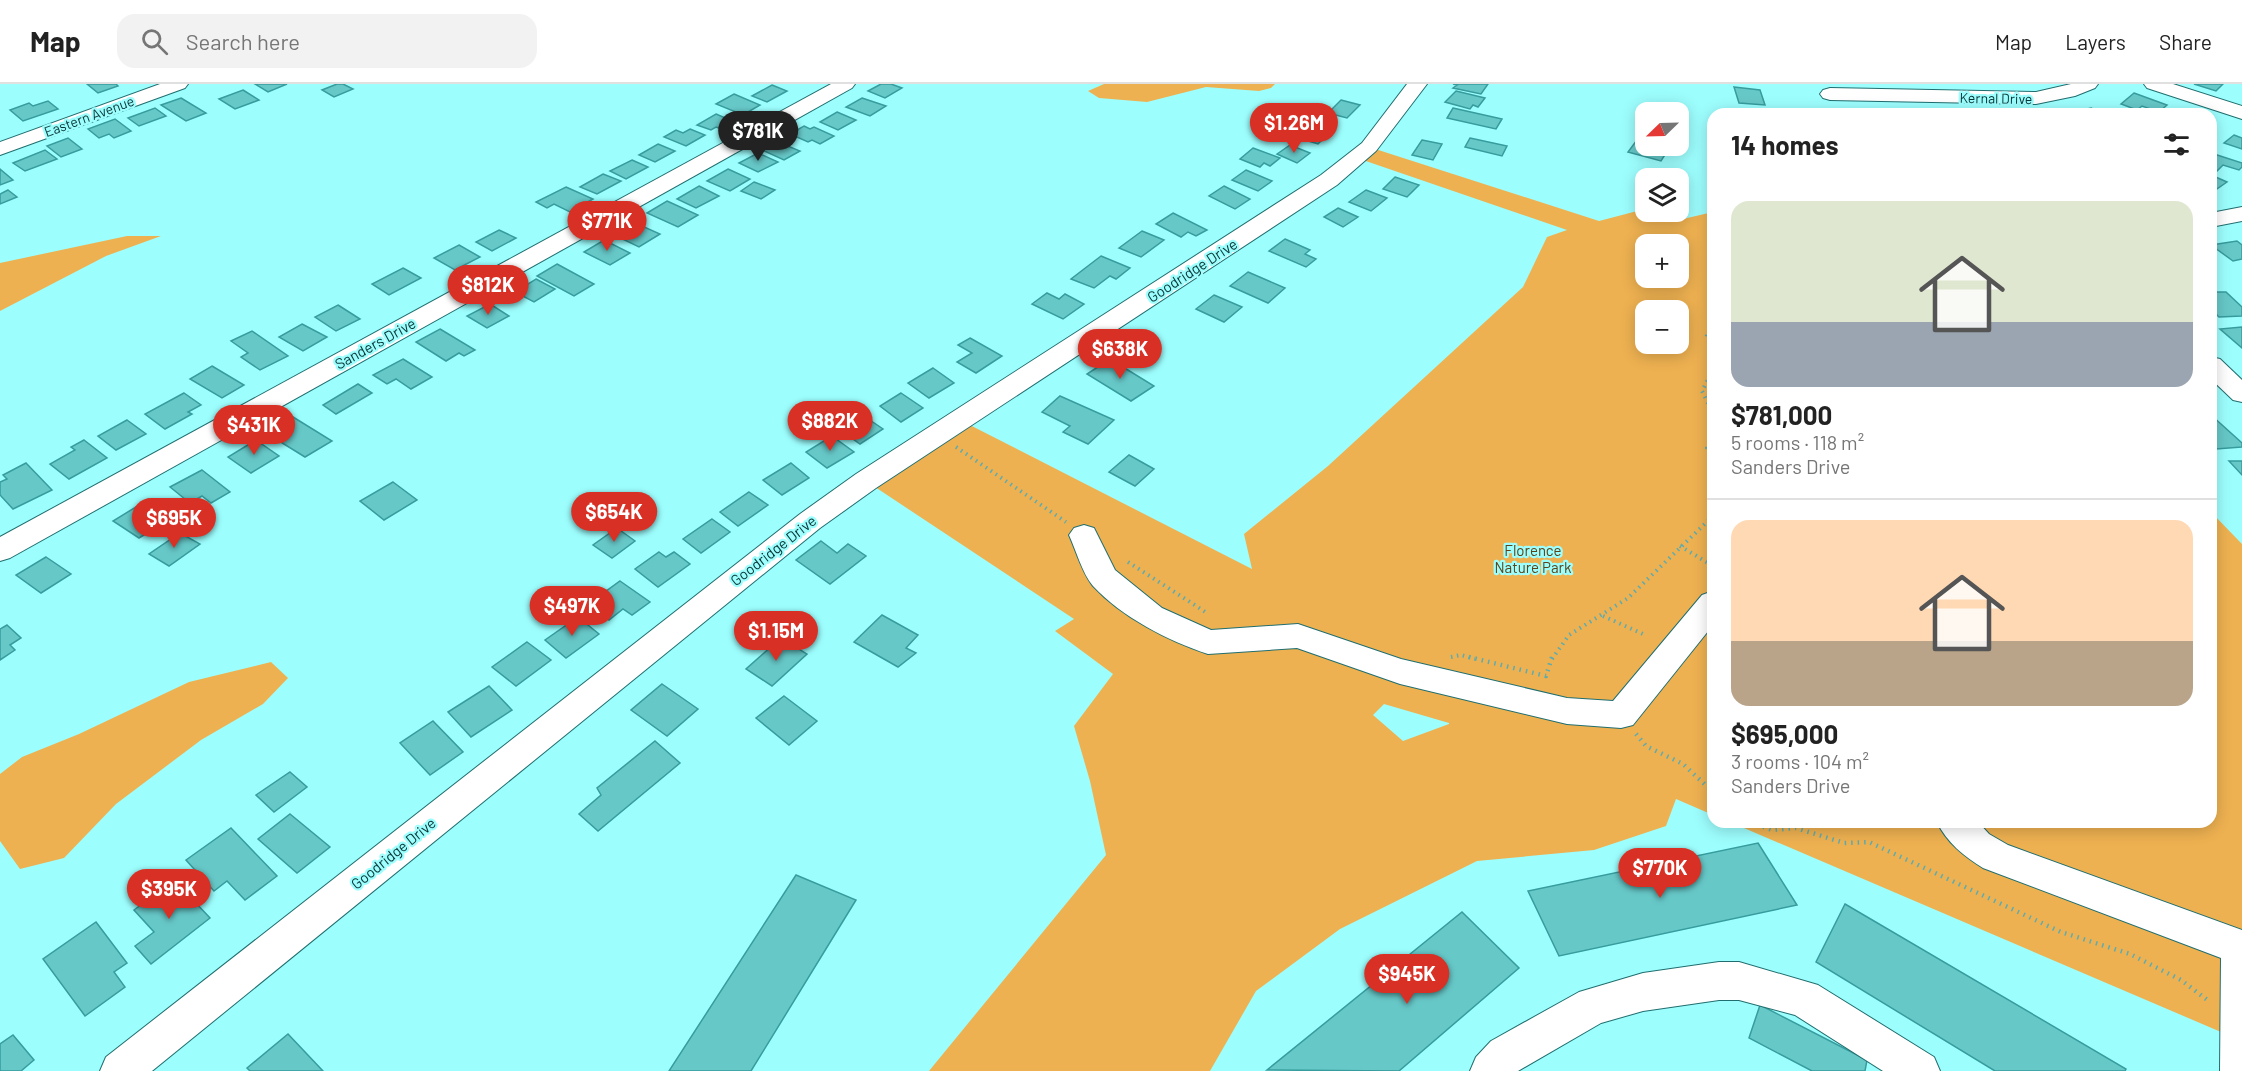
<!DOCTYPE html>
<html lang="en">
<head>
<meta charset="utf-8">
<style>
	body { margin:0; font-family:Barlow,sans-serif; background:#f2f2f2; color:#222; height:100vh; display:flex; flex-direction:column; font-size:22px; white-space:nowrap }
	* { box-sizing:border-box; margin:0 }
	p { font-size:20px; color:#767676 }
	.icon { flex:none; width:33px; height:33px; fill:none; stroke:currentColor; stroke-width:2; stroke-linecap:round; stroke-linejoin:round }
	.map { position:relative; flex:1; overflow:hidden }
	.drawer { position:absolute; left:1707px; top:24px; width:510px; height:720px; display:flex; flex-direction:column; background:#fff; border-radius:18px; box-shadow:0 3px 15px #0003 }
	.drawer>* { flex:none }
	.needle { width:39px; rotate:247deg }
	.tools { position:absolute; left:1635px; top:18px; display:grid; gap:12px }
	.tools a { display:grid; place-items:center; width:54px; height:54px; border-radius:12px; background:#fff; box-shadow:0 3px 15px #0003; font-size:30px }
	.price { position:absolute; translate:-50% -51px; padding:0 14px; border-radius:21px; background:#d93025; color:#fff; font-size:20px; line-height:39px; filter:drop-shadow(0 2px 3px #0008) }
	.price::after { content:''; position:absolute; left:50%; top:36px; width:18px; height:14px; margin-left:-9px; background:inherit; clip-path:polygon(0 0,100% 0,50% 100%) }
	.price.active { background:#222; color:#fff }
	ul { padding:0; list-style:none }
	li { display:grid; align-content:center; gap:12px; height:318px; padding:0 24px }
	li+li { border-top:2px solid #e0e0e0 }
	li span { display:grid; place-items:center; height:186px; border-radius:18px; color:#555 }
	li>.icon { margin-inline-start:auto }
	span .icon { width:108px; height:108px; fill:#fffc; stroke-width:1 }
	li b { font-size:26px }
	h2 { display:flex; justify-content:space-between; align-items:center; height:72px; padding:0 24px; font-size:26px }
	header { display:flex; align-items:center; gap:36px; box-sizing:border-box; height:84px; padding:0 30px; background:#fff; border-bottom:2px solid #e0e0e0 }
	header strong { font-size:28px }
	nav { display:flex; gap:33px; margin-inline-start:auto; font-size:21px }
	.search { width:420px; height:54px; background:#f2f2f2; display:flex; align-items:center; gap:15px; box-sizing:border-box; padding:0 21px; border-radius:18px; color:#767676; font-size:22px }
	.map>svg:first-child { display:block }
	.green { fill:#eeb151; fill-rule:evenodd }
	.building { fill:#67c8c8; stroke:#379c9d; stroke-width:1.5 }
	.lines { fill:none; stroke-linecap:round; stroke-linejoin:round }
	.minor-casing { stroke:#206e6f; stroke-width:2 }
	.path-far2 { stroke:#61abac; stroke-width:3; stroke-dasharray:1 3; stroke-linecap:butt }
	.path-far1 { stroke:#61abac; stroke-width:4; stroke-dasharray:1.5 4.5; stroke-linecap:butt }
	.path { stroke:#61abac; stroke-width:4.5; stroke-dasharray:1.5 5; stroke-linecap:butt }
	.minor { fill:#fff; fill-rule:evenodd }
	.labels { text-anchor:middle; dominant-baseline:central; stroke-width:4.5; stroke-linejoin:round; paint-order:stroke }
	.far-street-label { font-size:14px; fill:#0b3637; stroke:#9dfefe }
	.street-label { font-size:15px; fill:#0b3637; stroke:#9dfefe }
	.park-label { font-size:15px; fill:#5e4319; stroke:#9dfefe }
</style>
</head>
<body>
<header>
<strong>Map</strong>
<div class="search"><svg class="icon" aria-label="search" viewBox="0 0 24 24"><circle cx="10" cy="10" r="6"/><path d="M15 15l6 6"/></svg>Search here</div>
<nav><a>Map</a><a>Layers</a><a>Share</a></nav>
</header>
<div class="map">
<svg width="2242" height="987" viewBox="0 0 2242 987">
	<rect width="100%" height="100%" fill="#9dfefe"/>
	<!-- green -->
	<g class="green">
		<path d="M 1104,0 L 1275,0 L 1271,4 L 1259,7 L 1206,3 L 1147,18 L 1099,14 L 1088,7 Z"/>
		<path d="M 1369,63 L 1599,137 L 1645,125 L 1646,128 L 1678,128 L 1679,123 L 1683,135 L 1713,128 L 1713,731 L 1676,715 L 1666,742 L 1594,766 L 1477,777 L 1340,845 L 1256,907 L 1210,987 L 929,987 L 1106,771 L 1090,697 L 1074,642 L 1113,590 L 1055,547 L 1074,535 L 866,397 L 960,336 L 1252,485 L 1244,450 L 1328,382 L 1523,203 L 1547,153 L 1567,146 L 1357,74 ZM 1646,160 L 1678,160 L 1678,194 L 1646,194 ZM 1646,226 L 1678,226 L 1678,260 L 1646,260 ZM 1384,620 L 1449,639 L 1449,640 L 1403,657 L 1373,631 Z"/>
		<path d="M 127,152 L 161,152 L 106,172 L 0,227 L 0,179 Z"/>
		<path d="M 2211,428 L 2242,460 L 2242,957 L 1730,738 L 2211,738 Z"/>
		<path d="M 271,578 L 288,594 L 263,620 L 201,656 L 116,720 L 64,774 L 20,785 L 0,757 L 0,690 L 22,673 L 79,650 L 189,598 Z"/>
	</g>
	<!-- building -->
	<g class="building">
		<path d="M 87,0 L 116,0 L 118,2 L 98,9 Z"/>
		<path d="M 255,0 L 287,0 L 268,8 Z"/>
		<path d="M 337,0 L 343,0 L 353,5 L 334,13 L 322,6 Z"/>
		<path d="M 881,0 L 891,0 L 902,4 L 885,14 L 868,7 Z"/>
		<path d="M 1453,0 L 1488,0 L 1481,10 L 1453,4 L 1457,1 Z"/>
		<path d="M 2194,0 L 2223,0 L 2216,7 Z"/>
		<path d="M 772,1 L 787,7 L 767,18 L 752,12 Z"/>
		<path d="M 1734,3 L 1760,6 L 1765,21 L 1739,19 Z"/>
		<path d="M 243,6 L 259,16 L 235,25 L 219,15 Z"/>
		<path d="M 1456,7 L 1485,14 L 1478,23 L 1473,21 L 1470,25 L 1445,18 Z"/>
		<path d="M 2134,9 L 2167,21 L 2159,28 L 2142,22 L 2137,26 L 2121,20 Z"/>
		<path d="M 734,10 L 760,21 L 743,31 L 716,20 Z"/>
		<path d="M 181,14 L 206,29 L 186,37 L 161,21 Z"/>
		<path d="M 862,14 L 886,22 L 870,32 L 846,23 Z"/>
		<path d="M 1341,16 L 1360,21 L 1347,34 L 1328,29 Z"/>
		<path d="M 48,17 L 58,25 L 23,37 L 10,26 L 29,19 L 33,22 Z"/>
		<path d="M 155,24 L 166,32 L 139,42 L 128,34 Z"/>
		<path d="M 1453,24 L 1502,35 L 1496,45 L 1447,34 Z"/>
		<path d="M 2091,24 L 2101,30 L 2071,29 Z"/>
		<path d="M 1844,25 L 1871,26 L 1874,30 L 1847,30 Z"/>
		<path d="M 1888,26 L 1920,27 L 1922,30 L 1891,30 Z"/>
		<path d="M 837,28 L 856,36 L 838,46 L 820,38 Z"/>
		<path d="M 1280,29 L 1305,35 L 1298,43 L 1272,37 Z"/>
		<path d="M 716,30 L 737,39 L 724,46 L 716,43 L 711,46 L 697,41 Z"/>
		<path d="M 115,35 L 131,47 L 114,54 L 109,50 L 99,54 L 88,45 Z"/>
		<path d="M 804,42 L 810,45 L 814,43 L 834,52 L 820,60 L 812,56 L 808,58 L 790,50 Z"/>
		<path d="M 1284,42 L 1302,47 L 1305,44 L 1327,51 L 1318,60 L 1278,48 Z"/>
		<path d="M 690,45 L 705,51 L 686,62 L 664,53 L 676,46 L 683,49 Z"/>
		<path d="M 2234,51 L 2242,54 L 2242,65 L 2224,59 Z"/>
		<path d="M 68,54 L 82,65 L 61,73 L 47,62 Z"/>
		<path d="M 1470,54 L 1507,62 L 1502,72 L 1465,63 Z"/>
		<path d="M 1422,56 L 1442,60 L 1433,76 L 1412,71 Z"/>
		<path d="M 1637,56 L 1646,59 L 1646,62 L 1658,62 L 1656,65 L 1666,69 L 1661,77 L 1628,68 Z"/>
		<path d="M 778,58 L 800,67 L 784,76 L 762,66 Z"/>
		<path d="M 658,60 L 675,67 L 655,78 L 639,71 Z"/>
		<path d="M 1290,61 L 1310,69 L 1297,79 L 1277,70 Z"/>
		<path d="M 1253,64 L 1280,74 L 1270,82 L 1264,79 L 1260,83 L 1240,75 Z"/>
		<path d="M 45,66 L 57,75 L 25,87 L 13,79 Z"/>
		<path d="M 758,69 L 778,78 L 758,88 L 739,79 Z"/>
		<path d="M 2211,69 L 2242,79 L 2242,83 L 2239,86 L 2223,81 L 2217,87 L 2211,84 Z"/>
		<path d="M 632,76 L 648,83 L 626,95 L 610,87 Z"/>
		<path d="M 0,85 L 13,96 L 0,101 Z"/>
		<path d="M 728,85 L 750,95 L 730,107 L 707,97 Z"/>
		<path d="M 1246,86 L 1272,97 L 1258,107 L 1232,96 Z"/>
		<path d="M 603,90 L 621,97 L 597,110 L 580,103 Z"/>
		<path d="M 2211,91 L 2227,98 L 2211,109 Z"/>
		<path d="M 1395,93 L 1419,101 L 1407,113 L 1383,105 Z"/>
		<path d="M 754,98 L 775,106 L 761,115 L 741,107 Z"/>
		<path d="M 699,102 L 719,112 L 696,124 L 677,115 Z"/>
		<path d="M 1224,102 L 1250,115 L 1235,125 L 1209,112 Z"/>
		<path d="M 566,103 L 593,115 L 570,128 L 554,120 L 547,124 L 536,118 Z"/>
		<path d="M 8,106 L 17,113 L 0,120 L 0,110 Z"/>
		<path d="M 1366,106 L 1387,114 L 1371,127 L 1349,118 Z"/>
		<path d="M 667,117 L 698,131 L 678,143 L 647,129 Z"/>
		<path d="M 1338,124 L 1358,133 L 1343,143 L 1324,133 Z"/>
		<path d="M 1173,129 L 1207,146 L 1196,152 L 1188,148 L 1181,153 L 1156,140 Z"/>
		<path d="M 633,138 L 660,150 L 639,163 L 612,150 Z"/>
		<path d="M 499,146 L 516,154 L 492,167 L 476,158 Z"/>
		<path d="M 1142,147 L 1164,156 L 1141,173 L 1119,164 Z"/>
		<path d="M 1285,155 L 1310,166 L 1305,170 L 1316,175 L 1306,183 L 1269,167 Z"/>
		<path d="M 604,156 L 630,169 L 610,181 L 584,168 Z"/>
		<path d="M 2237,157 L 2242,161 L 2242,175 L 2233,177 L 2211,161 Z"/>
		<path d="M 459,161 L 480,173 L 455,186 L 434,174 Z"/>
		<path d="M 1101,172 L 1130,184 L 1116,195 L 1110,192 L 1094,204 L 1071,195 Z"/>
		<path d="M 557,180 L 594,200 L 574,212 L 537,192 Z"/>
		<path d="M 403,184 L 421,194 L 389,211 L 372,200 Z"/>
		<path d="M 1248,188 L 1285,204 L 1268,219 L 1230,202 Z"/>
		<path d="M 536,195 L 555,205 L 534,218 L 515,208 Z"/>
		<path d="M 2211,208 L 2226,208 L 2242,223 L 2242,232 L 2219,233 L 2211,225 Z"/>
		<path d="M 1047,209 L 1059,215 L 1065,210 L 1084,220 L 1063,235 L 1032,220 Z"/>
		<path d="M 1214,211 L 1242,223 L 1224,238 L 1196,225 Z"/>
		<path d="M 490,220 L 509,232 L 487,244 L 467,232 Z"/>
		<path d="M 338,221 L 360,235 L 336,247 L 315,233 Z"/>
		<path d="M 302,240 L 327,253 L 303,267 L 279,253 Z"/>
		<path d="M 2242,243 L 2242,264 L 2220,245 Z"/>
		<path d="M 440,245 L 475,266 L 464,272 L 459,269 L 446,277 L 416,258 Z"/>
		<path d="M 252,247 L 288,272 L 260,286 L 241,273 L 248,269 L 231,257 Z"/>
		<path d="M 970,254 L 1002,272 L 976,289 L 957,278 L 972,269 L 958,261 Z"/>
		<path d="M 403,275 L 432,293 L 411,305 L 396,295 L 387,300 L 373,291 Z"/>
		<path d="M 1110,275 L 1154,302 L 1131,317 L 1087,290 Z"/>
		<path d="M 212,282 L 244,301 L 222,314 L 190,295 Z"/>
		<path d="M 933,284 L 954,299 L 929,314 L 908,299 Z"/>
		<path d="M 358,300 L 372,309 L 336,330 L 323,321 Z"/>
		<path d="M 184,309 L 201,321 L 188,328 L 192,330 L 165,345 L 145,330 Z"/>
		<path d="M 901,309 L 923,324 L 901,338 L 880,322 Z"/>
		<path d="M 1060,312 L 1114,336 L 1088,360 L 1063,348 L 1070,342 L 1042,328 Z"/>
		<path d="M 855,326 L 883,345 L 860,360 L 832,340 Z"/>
		<path d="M 2211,331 L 2242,359 L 2242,363 L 2216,365 L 2211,359 Z"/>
		<path d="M 293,333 L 332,357 L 305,373 L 266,349 Z"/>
		<path d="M 127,336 L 146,350 L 116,366 L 98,352 Z"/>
		<path d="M 832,352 L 854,368 L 827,384 L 806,368 Z"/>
		<path d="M 84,356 L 107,374 L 69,395 L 50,380 L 75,366 L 71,363 Z"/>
		<path d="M 256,356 L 279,372 L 251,389 L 228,373 Z"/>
		<path d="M 1129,371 L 1154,385 L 1135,402 L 1109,388 Z"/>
		<path d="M 2229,377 L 2242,377 L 2242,391 Z"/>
		<path d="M 26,379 L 52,406 L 13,425 L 0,411 L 0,398 L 7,395 L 3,391 Z"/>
		<path d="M 791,379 L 809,394 L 782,411 L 763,396 Z"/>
		<path d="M 202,386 L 230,408 L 211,419 L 202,412 L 190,419 L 170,403 Z"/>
		<path d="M 393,398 L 417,416 L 384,436 L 360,417 Z"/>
		<path d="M 749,408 L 768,421 L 738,442 L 720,428 Z"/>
		<path d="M 149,415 L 175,432 L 139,454 L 113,437 Z"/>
		<path d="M 712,435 L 730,448 L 701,469 L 683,455 Z"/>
		<path d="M 617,444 L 635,457 L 612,474 L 593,461 Z"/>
		<path d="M 180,449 L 200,460 L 169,482 L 149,470 Z"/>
		<path d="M 821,457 L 837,469 L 848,460 L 866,472 L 830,500 L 796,476 Z"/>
		<path d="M 659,468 L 666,473 L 674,468 L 690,480 L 658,503 L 635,485 Z"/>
		<path d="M 46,473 L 71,490 L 41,509 L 16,491 Z"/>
		<path d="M 620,497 L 650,518 L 632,531 L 623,525 L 609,536 L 587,521 Z"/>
		<path d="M 882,531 L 918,551 L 906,564 L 916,569 L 898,583 L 854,558 Z"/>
		<path d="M 578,533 L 599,550 L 566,574 L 545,556 Z"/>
		<path d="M 7,541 L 21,554 L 10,561 L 15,566 L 0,576 L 0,545 Z"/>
		<path d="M 781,554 L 807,570 L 772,602 L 746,585 Z"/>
		<path d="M 527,558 L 551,576 L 516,602 L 492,583 Z"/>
		<path d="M 662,600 L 698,625 L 667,652 L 631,626 Z"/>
		<path d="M 489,602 L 512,626 L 471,653 L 448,628 Z"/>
		<path d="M 784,612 L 817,637 L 789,661 L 756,634 Z"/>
		<path d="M 433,637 L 463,668 L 430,691 L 400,659 Z"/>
		<path d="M 655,657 L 680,679 L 598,747 L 579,730 L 601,711 L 597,704 Z"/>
		<path d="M 290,688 L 307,703 L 274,728 L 256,711 Z"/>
		<path d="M 290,730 L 330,763 L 297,789 L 258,755 Z"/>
		<path d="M 231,744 L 277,792 L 245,816 L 227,797 L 214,807 L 186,776 Z"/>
		<path d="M 1758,759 L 1797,821 L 1559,872 L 1528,807 Z"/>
		<path d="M 796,791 L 856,816 L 751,987 L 669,987 Z"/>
		<path d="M 174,796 L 210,834 L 151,880 L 135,862 L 154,848 L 134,826 Z"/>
		<path d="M 1845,820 L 2126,985 L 2125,987 L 1995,987 L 1816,878 Z"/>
		<path d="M 1462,828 L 1519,884 L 1399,987 L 1267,986 Z"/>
		<path d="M 96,838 L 127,879 L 114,888 L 125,903 L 85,932 L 43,875 Z"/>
		<path d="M 1760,921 L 1867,976 L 1865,987 L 1812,987 L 1749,954 Z"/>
		<path d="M 288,950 L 323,987 L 250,987 L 247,984 Z"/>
		<path d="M 13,951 L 34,976 L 21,987 L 0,987 L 0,960 Z"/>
	</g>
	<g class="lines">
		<!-- minor casing -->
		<g class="minor-casing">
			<g id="minor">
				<path d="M 160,0 L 188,0 L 185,4 L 0,71 L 0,58 Z"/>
				<path d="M 831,0 L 855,0 L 852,4 L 10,474 L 0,477 L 0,453 Z"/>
				<path d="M 1407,0 L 1427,0 L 1376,67 L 1337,101 L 876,404 L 820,444 L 152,987 L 100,987 L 106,973 L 800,430 L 856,390 L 1321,91 L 1362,59 Z"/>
				<path d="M 2071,0 L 2098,0 L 2095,4 L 2075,12 L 2036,20 L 1830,16 L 1823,14 L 1820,10 L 1823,6 L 1830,4 L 2036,8 Z"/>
				<path d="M 2144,0 L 2173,0 L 2242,22 L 2242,35 L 2147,4 Z"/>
				<path d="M 2242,123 L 2242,137 L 2211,143 L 2211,129 Z"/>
				<path d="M 2211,273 L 2220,275 L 2242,296 L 2242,318 L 2233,316 L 2211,295 Z"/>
				<path d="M 1084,441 L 1094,444 L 1115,486 L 1162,524 L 1211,546 L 1298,540 L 1401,575 L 1567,614 L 1613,617 L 1702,511 L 1713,507 L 1713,541 L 1633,641 L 1621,644 L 1567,640 L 1400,600 L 1297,564 L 1208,570 C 1168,557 1122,533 1093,502 C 1082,489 1076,466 1069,451 L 1074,444 Z"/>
				<path d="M 1937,738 L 1978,738 L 1989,750 L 2008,761 L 2242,846 L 2242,987 L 2220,987 L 2221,874 L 1983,784 C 1964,772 1947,759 1937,738 Z"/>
				<path d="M 1719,878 L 1739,878 L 1818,901 L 1934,973 L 1940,987 L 1883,987 L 1795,931 L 1739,916 L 1719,916 L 1643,927 L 1601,939 L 1518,987 L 1470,987 L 1476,973 L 1491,957 L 1579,908 L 1643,889 Z"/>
			</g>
		</g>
		<!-- path-far2 -->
		<path class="path-far2" d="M 1707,252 L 1711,239 L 1713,239"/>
		<!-- path-far1 -->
		<g class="path-far1">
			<path d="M 1707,251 L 1706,255 L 1713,259"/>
			<path d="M 1713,286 L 1702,307 L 1713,329"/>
			<path d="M 1713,346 L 1707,364 L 1713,373"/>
			<path d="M 956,363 L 1066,438"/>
			<path d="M 1680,462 L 1713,482"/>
			<path d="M 1128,478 L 1207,529"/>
			<path d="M 1603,532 L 1643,550"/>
			<path d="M 1451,573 L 1461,571 L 1475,575"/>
			<path d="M 1552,575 L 1569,551 L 1628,514 L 1713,432"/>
		</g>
		<!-- path -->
		<g class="path">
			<path d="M 1469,573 L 1546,592 L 1552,573"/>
			<path d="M 1636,650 L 1646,662 L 1683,680 L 1713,708"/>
			<path d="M 1751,738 L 1772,746 L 1796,744 L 1844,759 L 1869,758 L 2061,848 L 2130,870 L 2181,896 L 2210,918"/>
		</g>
		<!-- minor -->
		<use href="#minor" class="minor"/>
	</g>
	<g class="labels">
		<!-- far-street labels -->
		<g class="far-street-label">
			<text transform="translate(1996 14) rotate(1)">Kernal Drive</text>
			<text transform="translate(89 32) rotate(-20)">Eastern Avenue</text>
		</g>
		<!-- street labels -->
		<g class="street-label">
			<text transform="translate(1192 186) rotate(-33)">Goodridge Drive</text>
			<text transform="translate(375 259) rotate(-29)">Sanders Drive</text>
			<text transform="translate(773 466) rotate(-38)">Goodridge Drive</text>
			<text transform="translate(393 769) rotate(-39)">Goodridge Drive</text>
		</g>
		<!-- park labels -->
		<g class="park-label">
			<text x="1533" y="466">Florence<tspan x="1533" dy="17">Nature Park</tspan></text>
		</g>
	</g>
</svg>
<div class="tools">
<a><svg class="needle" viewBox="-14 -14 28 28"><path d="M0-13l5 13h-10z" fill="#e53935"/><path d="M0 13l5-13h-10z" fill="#767676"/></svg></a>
<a><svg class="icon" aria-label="layers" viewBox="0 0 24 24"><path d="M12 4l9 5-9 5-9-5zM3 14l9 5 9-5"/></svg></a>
<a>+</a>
<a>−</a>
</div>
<b class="price" style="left:1294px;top:70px">$1.26M</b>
<b class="price active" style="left:758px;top:78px">$781K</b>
<b class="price" style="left:607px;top:168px">$771K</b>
<b class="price" style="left:488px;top:232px">$812K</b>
<b class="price" style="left:1120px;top:296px">$638K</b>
<b class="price" style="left:830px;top:368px">$882K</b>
<b class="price" style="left:254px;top:372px">$431K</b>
<b class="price" style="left:614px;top:459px">$654K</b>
<b class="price" style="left:174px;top:465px">$695K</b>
<b class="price" style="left:572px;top:553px">$497K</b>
<b class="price" style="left:776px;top:578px">$1.15M</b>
<b class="price" style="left:1660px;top:815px">$770K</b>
<b class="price" style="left:169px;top:836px">$395K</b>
<b class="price" style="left:1407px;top:921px">$945K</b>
<section class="drawer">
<h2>14 homes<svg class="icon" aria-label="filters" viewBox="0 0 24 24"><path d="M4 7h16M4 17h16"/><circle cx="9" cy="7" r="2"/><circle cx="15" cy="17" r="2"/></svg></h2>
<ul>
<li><span style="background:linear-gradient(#dfe7d0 65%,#9aa5b1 0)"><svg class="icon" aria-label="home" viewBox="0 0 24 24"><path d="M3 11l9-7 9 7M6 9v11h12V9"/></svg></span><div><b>$781,000</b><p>5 rooms · 118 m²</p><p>Sanders Drive</p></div></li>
<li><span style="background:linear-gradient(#ffd9b3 65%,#b9a48a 0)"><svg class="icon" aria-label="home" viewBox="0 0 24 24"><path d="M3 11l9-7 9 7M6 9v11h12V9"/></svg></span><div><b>$695,000</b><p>3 rooms · 104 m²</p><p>Sanders Drive</p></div></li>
</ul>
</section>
</div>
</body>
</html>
